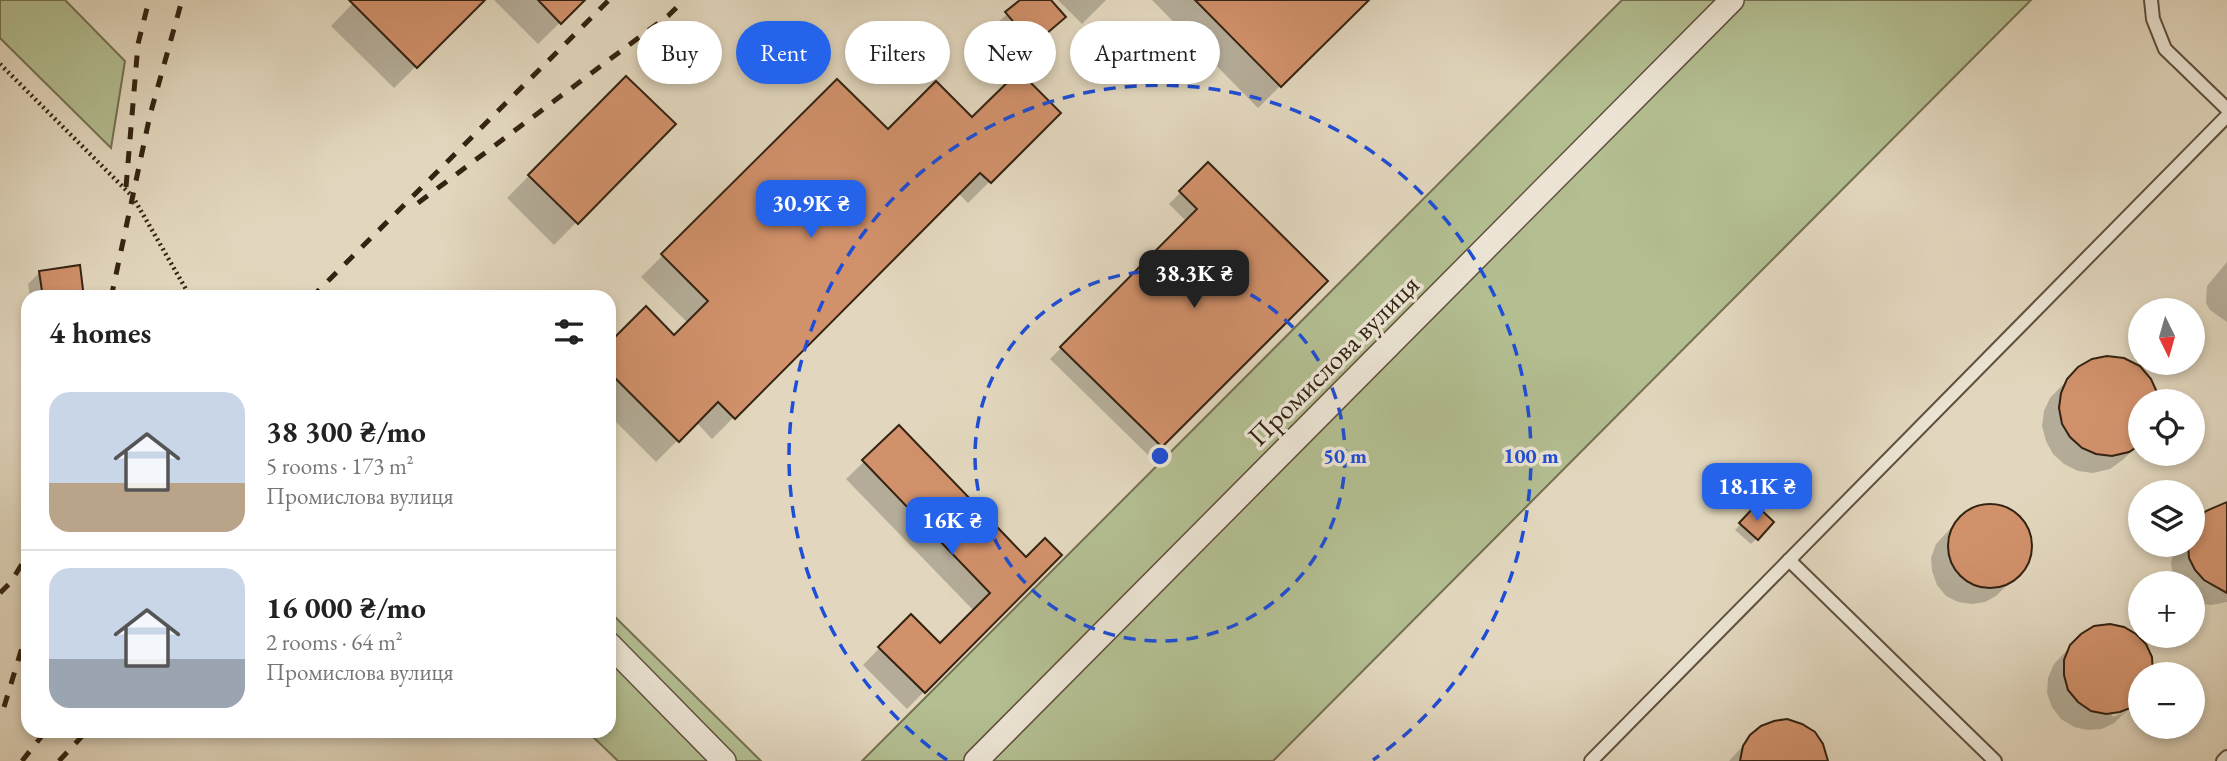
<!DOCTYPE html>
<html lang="en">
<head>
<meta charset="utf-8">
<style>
	body { margin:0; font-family:"EB Garamond",serif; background:#f2f2f2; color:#222; height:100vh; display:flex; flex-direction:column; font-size:26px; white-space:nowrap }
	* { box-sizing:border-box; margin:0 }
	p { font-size:23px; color:#767676 }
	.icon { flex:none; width:38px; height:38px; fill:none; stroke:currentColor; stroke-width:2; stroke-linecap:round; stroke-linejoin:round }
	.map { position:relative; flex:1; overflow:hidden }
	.details { position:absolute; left:21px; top:290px; width:595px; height:448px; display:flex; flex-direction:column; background:#fff; border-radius:21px; box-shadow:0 4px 10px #0003 }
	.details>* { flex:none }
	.top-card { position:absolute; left:637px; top:21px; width:665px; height:63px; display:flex; gap:14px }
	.needle { width:46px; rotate:175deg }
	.buttons { position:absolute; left:2128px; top:298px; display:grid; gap:14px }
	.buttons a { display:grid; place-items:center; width:77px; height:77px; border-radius:50%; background:#fff; box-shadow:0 4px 10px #0003; font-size:35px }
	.price { position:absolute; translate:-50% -60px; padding:0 16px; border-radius:14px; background:#2563eb; color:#fff; font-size:23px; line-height:46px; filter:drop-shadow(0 2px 4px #0008) }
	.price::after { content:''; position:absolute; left:50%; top:42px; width:21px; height:16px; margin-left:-10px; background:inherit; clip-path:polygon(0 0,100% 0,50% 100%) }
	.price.current { background:#222; color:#fff }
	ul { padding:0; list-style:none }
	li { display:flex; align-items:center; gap:21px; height:175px; padding:0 28px }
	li+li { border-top:2px solid #e0e0e0 }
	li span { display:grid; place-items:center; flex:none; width:196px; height:140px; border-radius:21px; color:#555 }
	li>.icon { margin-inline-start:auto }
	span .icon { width:84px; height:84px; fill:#fffc; stroke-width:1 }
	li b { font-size:30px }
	h2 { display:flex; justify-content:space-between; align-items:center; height:84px; padding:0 28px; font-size:30px }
	.chip { padding:0 24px; border-radius:32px; background:#fff; box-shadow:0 4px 10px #0003; font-size:24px; line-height:63px }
	.chip.current { background:#2563eb; color:#fff }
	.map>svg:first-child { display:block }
	.green { fill:#b3be91; stroke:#747052; stroke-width:2 }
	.shadow { fill:#0003 }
	.building { fill:#d1916b; stroke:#342312; stroke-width:2 }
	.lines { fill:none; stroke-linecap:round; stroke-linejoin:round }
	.service-casing { stroke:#60503d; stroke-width:16 }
	.minor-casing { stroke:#60503d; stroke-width:26 }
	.path { stroke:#342312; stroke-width:4.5; stroke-dasharray:2 3.5; stroke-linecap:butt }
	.service { stroke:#ece5d5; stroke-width:12 }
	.minor { stroke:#ece5d5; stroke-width:23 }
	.rail { stroke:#342312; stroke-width:5; stroke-dasharray:12 12; stroke-linecap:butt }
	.ring { fill:none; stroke:#1d4ed8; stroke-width:3.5; stroke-dasharray:12 9 }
	.labels { text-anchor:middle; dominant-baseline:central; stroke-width:7; stroke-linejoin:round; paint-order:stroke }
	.street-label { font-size:28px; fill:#342312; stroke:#ece5d5 }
	.centre { fill:#1d4ed8; stroke:#ece5d5; stroke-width:3.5 }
	.ring-label { font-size:21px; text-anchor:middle; font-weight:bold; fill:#1d4ed8; stroke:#ece5d5; stroke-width:7; stroke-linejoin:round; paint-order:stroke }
</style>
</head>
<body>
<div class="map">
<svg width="2227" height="761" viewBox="0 0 2227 761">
	<rect width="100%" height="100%" fill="#e2d7be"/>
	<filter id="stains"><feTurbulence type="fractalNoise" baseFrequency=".00286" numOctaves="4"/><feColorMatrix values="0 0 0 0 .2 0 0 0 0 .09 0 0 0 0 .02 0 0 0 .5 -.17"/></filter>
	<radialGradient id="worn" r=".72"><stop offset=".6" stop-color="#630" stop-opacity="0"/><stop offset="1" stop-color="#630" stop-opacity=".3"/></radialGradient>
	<!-- green -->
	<g class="green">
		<path d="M 0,0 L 65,0 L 125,61 L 111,148 L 0,38 Z"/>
		<path d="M 1622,0 L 2031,0 L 1273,761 L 862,761 Z"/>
		<path d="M 609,611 L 761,761 L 618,761 L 588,732 L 609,732 Z"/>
	</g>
	<!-- shadow -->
	<g class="shadow">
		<path d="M 356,0 L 483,0 L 394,88 L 331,26 Z"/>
		<path d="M 494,0 L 583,0 L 538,44 Z"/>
		<path d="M 1023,0 L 1049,0 L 1052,29 L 1020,55 L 995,25 Z"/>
		<path d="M 1058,0 L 1106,0 L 1082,24 Z"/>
		<path d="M 1152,0 L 1367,0 L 1258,108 Z"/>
		<path d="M 626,78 L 673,124 L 554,245 L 507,198 Z"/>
		<path d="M 837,81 L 888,132 L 972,120 L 1059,113 L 968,203 L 958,193 L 712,439 L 696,422 L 656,462 L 609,415 L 609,345 L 674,337 L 688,323 L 641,277 Z"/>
		<path d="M 1208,165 L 1325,281 L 1150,457 L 1050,359 L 1187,222 L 1169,204 Z"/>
		<path d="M 2227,262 L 2227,322 L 2210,310 L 2206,303 L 2207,286 Z"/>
		<path d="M 40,272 L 82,298 L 30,298 L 28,284 Z"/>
		<path d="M 2079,368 L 2140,401 L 2140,443 L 2124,459 L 2110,469 L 2093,473 L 2078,471 L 2064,464 L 2053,454 L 2046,441 L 2042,426 L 2044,411 L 2050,398 Z"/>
		<path d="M 899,428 L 1026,559 L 1059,555 L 907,709 L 863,665 L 911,616 L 940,645 L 974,611 L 846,479 Z"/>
		<path d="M 1989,505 L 2002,507 L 2013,512 L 2022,522 L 2028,533 L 2030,545 L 2028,557 L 2023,569 L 1996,596 L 1985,602 L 1972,604 L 1958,602 L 1946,596 L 1937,585 L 1932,571 L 1931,558 L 1936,544 L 1963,515 L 1975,508 Z"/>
		<path d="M 2227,506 L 2227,602 L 2211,605 L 2198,603 L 2193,600 L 2193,583 L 2176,583 L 2173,576 L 2171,563 L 2174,551 L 2177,544 L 2193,544 L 2193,527 L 2207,513 Z"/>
		<path d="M 1756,508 L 1772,523 L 1751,544 L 1735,530 Z"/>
		<path d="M 2082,635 L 2140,674 L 2140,698 L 2131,707 L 2112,714 L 2113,717 L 2127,711 L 2114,723 L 2102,729 L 2088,730 L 2074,727 L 2061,719 L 2052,707 L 2047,693 L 2048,678 L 2054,664 Z"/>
		<path d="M 1752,736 L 1826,761 L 1729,761 Z"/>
	</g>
	<!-- building -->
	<g class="building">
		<path d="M 349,0 L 485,0 L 417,68 Z"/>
		<path d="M 538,0 L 585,0 L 561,24 Z"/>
		<path d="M 1020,0 L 1051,0 L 1066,17 L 1033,45 L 1005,12 Z"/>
		<path d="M 1195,0 L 1369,0 L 1281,87 Z"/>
		<path d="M 1019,71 L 1061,113 L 991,183 L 980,173 L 735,419 L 718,402 L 679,442 L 609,372 L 609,343 L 646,306 L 674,335 L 708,301 L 661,254 L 837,79 L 888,129 L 936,81 L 972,117 Z"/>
		<path d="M 626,76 L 676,124 L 578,224 L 528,175 Z"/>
		<path d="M 1208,162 L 1328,281 L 1162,447 L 1060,347 L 1197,209 L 1179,191 Z"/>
		<path d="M 80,265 L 84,298 L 43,298 L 39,271 Z"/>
		<path d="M 2107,356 L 2124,358 L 2140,366 L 2151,379 L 2161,401 L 2140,401 L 2140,445 L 2129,452 L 2112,456 L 2096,454 L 2082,448 L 2070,437 L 2062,424 L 2059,408 L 2061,393 L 2067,379 L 2078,367 L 2092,359 Z"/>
		<path d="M 899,425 L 1026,557 L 1045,538 L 1062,555 L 925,693 L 878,647 L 911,614 L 940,643 L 990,593 L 862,460 Z"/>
		<path d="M 2227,502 L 2227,593 L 2204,580 L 2195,570 L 2189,558 L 2188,544 L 2193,544 L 2193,527 L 2197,520 L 2206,511 Z"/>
		<circle cx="1990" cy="546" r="42"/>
		<path d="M 1756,505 L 1774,522 L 1758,540 L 1739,523 Z"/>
		<path d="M 2110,624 L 2124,627 L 2136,634 L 2146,644 L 2152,657 L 2153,674 L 2140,674 L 2140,700 L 2133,707 L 2120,712 L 2106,714 L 2091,711 L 2078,702 L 2068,690 L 2064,675 L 2064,660 L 2070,645 L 2081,634 L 2094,626 Z"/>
		<path d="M 1787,719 L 1802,724 L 1815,732 L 1823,744 L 1828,761 L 1740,761 L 1743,746 L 1750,735 L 1761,726 L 1774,721 Z"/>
	</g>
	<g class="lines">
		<!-- service casing -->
		<g class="service-casing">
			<g id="service">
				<path d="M 2151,0 L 2153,19 L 2165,49 L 2227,109"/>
				<path d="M 1789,560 L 1995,761"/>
				<path d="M 1591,761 L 2227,116"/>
				<path d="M 2223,761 L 2227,757"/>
			</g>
		</g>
		<!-- minor casing -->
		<g class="minor-casing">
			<g id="minor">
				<path d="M 609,644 L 724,761"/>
				<path d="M 976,761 L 1732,0"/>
			</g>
		</g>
		<!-- path -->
		<path class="path" d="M 0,64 L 133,197 L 191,298"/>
		<!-- service -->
		<use href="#service" class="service"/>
		<!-- minor -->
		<use href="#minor" class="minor"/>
		<!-- rail -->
		<g class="rail">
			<path d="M 126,187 L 138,44 L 149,0"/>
			<path d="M 418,203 L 669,15 L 684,0"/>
			<path d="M 111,298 L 150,115 L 182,0"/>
			<path d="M 311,298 L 609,0"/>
			<path d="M 0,593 L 11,582 L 28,554"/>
			<path d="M 4,707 L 28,628"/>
			<path d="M 22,761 L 45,732"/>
			<path d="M 59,761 L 86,732"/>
		</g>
	</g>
	<!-- distance rings -->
	<g class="ring">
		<circle cx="1160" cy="456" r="185"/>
		<path d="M947 760A371 371 0 1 1 1373 760"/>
	</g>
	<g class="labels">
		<!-- street labels -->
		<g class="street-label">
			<text transform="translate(1333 360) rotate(-45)">Промислова вулиця</text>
		</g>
	</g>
	<circle cx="1160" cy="456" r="10" class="centre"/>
	<g class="ring-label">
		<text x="1345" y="463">50 m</text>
		<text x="1531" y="463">100 m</text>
	</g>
	<rect width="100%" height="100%" filter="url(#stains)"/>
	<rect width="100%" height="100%" fill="url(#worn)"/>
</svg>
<div class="buttons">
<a><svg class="needle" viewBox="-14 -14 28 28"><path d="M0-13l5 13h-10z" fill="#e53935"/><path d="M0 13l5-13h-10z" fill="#767676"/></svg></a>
<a><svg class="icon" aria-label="locate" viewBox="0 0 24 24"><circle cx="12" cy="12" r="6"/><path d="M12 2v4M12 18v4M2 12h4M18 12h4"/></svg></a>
<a><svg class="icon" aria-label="layers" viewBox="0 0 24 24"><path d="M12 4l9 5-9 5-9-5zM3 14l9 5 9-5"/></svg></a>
<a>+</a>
<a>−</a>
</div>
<b class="price" style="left:811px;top:240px">30.9K ₴</b>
<b class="price current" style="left:1194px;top:310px">38.3K ₴</b>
<b class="price" style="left:1757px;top:523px">18.1K ₴</b>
<b class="price" style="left:952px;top:557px">16K ₴</b>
<div class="top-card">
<a class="chip">Buy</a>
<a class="chip current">Rent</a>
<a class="chip">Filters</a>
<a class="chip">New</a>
<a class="chip">Apartment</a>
</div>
<section class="details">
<h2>4 homes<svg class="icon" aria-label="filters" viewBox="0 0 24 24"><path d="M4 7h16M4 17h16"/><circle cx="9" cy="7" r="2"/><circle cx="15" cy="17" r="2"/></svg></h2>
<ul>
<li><span style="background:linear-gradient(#c9d6e8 65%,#b9a48a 0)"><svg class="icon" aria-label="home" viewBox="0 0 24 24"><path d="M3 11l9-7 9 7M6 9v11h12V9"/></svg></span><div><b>38 300 ₴/mo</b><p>5 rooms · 173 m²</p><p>Промислова вулиця</p></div></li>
<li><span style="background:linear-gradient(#c9d6e8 65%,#9aa5b1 0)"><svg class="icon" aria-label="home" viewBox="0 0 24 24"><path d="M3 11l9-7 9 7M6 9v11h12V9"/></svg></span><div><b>16 000 ₴/mo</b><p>2 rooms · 64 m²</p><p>Промислова вулиця</p></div></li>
</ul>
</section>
</div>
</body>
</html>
